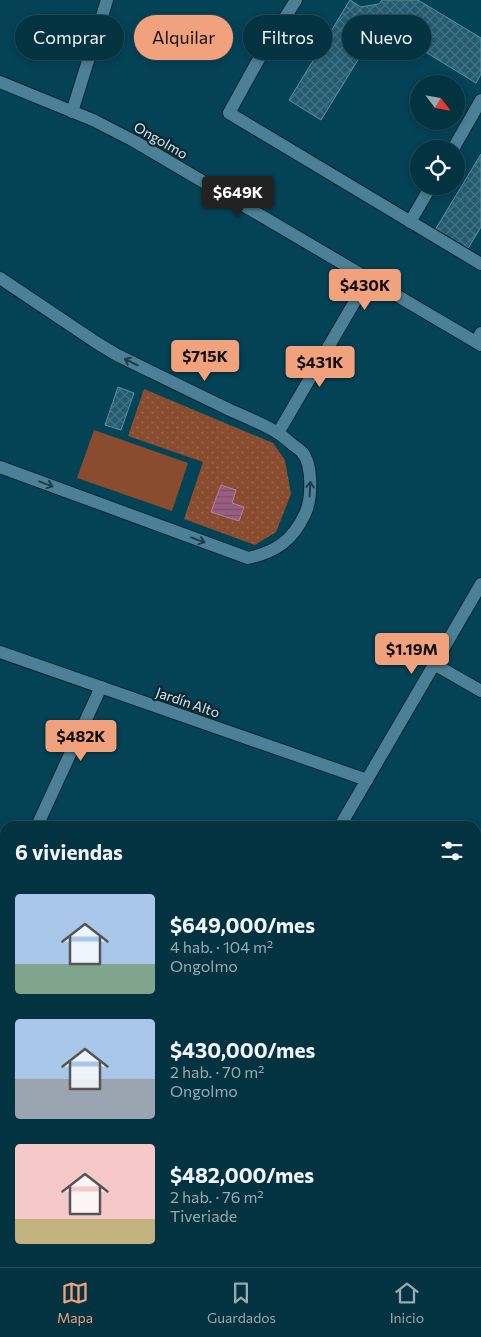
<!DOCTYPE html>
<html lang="es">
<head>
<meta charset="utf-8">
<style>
	body { margin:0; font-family:Commissioner,sans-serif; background:#113e4b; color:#f1f3f6; height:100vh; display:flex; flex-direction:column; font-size:19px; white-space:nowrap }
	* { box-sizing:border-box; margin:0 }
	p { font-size:16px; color:#97aab1 }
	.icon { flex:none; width:28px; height:28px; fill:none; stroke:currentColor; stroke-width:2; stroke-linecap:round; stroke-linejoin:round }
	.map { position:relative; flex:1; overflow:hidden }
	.side { position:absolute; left:0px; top:821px; width:481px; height:446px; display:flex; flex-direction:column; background:#033240; border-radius:15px 15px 0 0; box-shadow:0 2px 8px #0003,0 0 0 1px #244d59 }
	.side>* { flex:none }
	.guide { position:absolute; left:15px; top:15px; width:451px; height:45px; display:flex; gap:10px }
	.needle { width:32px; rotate:121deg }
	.fabs { position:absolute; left:410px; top:75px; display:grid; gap:10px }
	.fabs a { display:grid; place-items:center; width:55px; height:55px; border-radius:50%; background:#033240; box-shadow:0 2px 8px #0003,0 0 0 1px #244d59; font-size:25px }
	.price { position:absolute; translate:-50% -42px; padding:0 11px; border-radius:5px; background:#f1a17c; color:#111; font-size:16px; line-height:32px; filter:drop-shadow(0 1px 2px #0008) }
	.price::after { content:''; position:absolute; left:50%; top:30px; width:15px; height:11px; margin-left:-8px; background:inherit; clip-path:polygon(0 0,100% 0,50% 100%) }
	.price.current { background:#222; color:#fff }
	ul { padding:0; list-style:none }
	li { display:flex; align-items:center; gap:15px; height:125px; padding:0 15px }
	li span { display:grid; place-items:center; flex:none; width:140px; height:100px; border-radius:5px; color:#555 }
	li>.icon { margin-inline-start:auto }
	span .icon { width:60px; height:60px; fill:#fffc; stroke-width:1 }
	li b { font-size:21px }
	h2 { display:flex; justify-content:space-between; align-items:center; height:60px; padding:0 15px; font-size:21px }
	.tag { padding:0 18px; border-radius:22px; background:#033240; box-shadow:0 2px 8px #0003,0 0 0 1px #244d59; font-size:18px; line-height:45px }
	.tag.current { background:#f1a17c; color:#111 }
	.menu { display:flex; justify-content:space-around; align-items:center; height:70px; border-top:1px solid #244d59; background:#033240; font-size:14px; color:#97aab1 }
	.menu a { display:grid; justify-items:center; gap:2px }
	.menu .current { color:#f1a17c }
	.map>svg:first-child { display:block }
	.grass { fill:url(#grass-dots) }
	.pitch { fill:#894c2e }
	.water { fill:url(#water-rules); stroke:#ab86a3 }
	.building { fill:url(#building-cross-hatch); stroke:#5a8fa5 }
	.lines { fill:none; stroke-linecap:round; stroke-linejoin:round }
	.service-casing { stroke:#092631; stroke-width:14 }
	.minor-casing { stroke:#092631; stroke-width:14 }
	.tertiary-casing { stroke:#092631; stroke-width:14 }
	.secondary-casing { stroke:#092631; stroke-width:14 }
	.path { stroke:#5c8b9b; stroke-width:3; stroke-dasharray:4 4; stroke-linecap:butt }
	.service { stroke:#4b8096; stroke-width:12 }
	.minor { stroke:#4b8096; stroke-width:12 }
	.tertiary { stroke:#4b8096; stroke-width:12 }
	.secondary { stroke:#4b8096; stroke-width:12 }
	.oneway { stroke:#1e3c49 }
	.labels { text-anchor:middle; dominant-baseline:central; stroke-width:4.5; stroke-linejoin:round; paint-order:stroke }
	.street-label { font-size:14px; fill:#cee9f5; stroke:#0f262f }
</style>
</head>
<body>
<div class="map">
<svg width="481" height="1267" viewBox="0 0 481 1267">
	<defs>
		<pattern id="grass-dots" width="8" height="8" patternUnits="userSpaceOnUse" patternTransform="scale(1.25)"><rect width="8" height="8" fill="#894c2e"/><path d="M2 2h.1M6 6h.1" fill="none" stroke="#98664d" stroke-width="1.8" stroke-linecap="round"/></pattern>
		<pattern id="water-rules" width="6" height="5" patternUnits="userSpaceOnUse" patternTransform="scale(1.25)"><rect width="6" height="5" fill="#9c5c80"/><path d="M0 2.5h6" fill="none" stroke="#725268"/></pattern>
		<pattern id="building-cross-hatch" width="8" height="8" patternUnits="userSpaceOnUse" patternTransform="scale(1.25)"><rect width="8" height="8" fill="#255b6f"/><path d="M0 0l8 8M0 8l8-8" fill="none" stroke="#437384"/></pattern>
	</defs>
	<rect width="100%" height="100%" fill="#044256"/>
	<!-- grass -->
	<path class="grass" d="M 144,389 L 273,443 L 285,460 L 291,494 L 276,532 L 255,545 L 184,519 L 203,462 L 128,436 Z"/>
	<!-- pitch -->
	<path class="pitch" d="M 94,430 L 188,463 L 172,511 L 77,478 Z"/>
	<!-- water -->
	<path class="water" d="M 221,485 L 236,490 L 232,503 L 244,507 L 239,521 L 211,512 Z"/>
	<!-- building -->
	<g class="building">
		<path d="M 350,0 L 361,7 L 379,4 L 382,0 L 418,0 L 481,38 L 481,74 L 476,83 L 380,24 L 321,120 L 289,100 Z"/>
		<path d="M 481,154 L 481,227 L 467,250 L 435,230 Z"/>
		<path d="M 118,387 L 134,393 L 121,430 L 105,425 Z"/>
		<path d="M 476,1042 L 481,1045 L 481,1103 L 476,1111 Z"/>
		<path d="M 257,1262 L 323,1262 L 321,1267 L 264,1267 Z"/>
	</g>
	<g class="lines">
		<!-- service casing -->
		<g class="service-casing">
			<g id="service">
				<path d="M 296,0 L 256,64 L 229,113 L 481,264"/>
				<path d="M 453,149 L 481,100"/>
				<path d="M 410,222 L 431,186"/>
				<path d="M 476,342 L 481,333"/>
				<path d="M 434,664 L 481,691"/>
				<path d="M 476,1032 L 481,1035"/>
				<path d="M 476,1126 L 481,1118"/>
				<path d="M 380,1262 L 382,1267"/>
			</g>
		</g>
		<!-- minor casing -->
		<g class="minor-casing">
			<g id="minor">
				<path d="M 0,82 L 93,120 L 134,141 L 481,345"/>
				<path d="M 72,112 L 107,0"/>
				<path d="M 0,278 L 97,343 L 117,355 C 154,373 192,392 230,410 C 246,417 263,424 278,433 C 283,436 288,441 293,445 C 296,447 299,449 302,452 C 313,465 312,499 305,514 C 293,540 276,552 248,558 L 0,467"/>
				<path d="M 278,433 L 368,279"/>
				<path d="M 37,826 L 101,687"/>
				<path d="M 0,879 L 5,881"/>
				<path d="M 476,985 L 481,988"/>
				<path d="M 0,1053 L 5,1056"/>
				<path d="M 0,1213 L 5,1216"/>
			</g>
		</g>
		<!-- tertiary casing -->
		<g class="tertiary-casing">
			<path id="tertiary" d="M 0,652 L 367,780"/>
		</g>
		<!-- secondary casing -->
		<g class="secondary-casing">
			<g id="secondary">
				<path d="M 340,826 L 481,584"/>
				<path d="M 84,1267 L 87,1262"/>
			</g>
		</g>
		<!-- path -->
		<path class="path" d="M 47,1262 L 56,1267"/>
		<!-- service -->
		<use href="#service" class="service"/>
		<!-- minor -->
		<use href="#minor" class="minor"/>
		<!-- tertiary -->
		<use href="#tertiary" class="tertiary"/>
		<!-- secondary -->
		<use href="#secondary" class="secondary"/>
	</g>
	<!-- one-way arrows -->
	<defs><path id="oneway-shaft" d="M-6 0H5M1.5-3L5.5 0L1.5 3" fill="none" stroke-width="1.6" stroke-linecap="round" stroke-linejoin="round" transform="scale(1.25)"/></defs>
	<g class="oneway">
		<use href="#oneway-shaft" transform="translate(131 362) rotate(-154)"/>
		<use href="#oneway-shaft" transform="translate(46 484) rotate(20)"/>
		<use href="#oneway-shaft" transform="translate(310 489) rotate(-87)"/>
		<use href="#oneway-shaft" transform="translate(198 540) rotate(20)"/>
	</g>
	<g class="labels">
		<!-- street labels -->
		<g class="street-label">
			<text transform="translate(161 140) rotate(30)">Ongolmo</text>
			<text transform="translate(188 702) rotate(19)">Jardín Alto</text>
		</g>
	</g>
</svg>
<div class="fabs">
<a><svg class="needle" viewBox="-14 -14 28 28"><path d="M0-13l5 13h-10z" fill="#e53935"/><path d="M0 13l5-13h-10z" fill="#97aab1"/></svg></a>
<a><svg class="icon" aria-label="locate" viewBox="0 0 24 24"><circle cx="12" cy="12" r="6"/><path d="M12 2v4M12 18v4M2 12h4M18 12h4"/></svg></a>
</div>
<b class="price current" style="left:238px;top:218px">$649K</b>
<b class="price" style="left:365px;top:311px">$430K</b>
<b class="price" style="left:205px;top:382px">$715K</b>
<b class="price" style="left:320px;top:388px">$431K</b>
<b class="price" style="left:412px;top:675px">$1.19M</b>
<b class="price" style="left:81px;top:762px">$482K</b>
<div class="guide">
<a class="tag">Comprar</a>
<a class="tag current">Alquilar</a>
<a class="tag">Filtros</a>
<a class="tag">Nuevo</a>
</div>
<section class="side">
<h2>6 viviendas<svg class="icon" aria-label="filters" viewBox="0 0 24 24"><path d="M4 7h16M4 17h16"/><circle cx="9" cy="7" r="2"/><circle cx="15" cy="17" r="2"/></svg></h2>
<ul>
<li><span style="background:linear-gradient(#a9c7e8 70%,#7fa58c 0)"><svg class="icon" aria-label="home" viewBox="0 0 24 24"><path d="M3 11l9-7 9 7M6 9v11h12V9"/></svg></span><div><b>$649,000/mes</b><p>4 hab. · 104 m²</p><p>Ongolmo</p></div></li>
<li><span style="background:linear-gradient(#a9c7e8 60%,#9aa5b1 0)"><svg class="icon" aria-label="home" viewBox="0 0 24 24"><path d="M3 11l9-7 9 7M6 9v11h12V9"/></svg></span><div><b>$430,000/mes</b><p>2 hab. · 70 m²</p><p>Ongolmo</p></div></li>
<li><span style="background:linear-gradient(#f6c9c9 75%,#c2b280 0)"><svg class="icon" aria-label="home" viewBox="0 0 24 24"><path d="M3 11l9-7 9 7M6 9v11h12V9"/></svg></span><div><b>$482,000/mes</b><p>2 hab. · 76 m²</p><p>Tiveriade</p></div></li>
</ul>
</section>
</div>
<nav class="menu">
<a class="current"><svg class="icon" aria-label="map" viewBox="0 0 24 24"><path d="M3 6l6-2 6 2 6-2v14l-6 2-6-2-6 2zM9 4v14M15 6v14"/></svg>Mapa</a>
<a><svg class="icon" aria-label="saved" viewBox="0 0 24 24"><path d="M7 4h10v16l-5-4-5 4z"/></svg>Guardados</a>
<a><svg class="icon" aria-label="home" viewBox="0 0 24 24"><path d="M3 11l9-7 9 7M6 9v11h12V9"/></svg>Inicio</a>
</nav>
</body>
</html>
